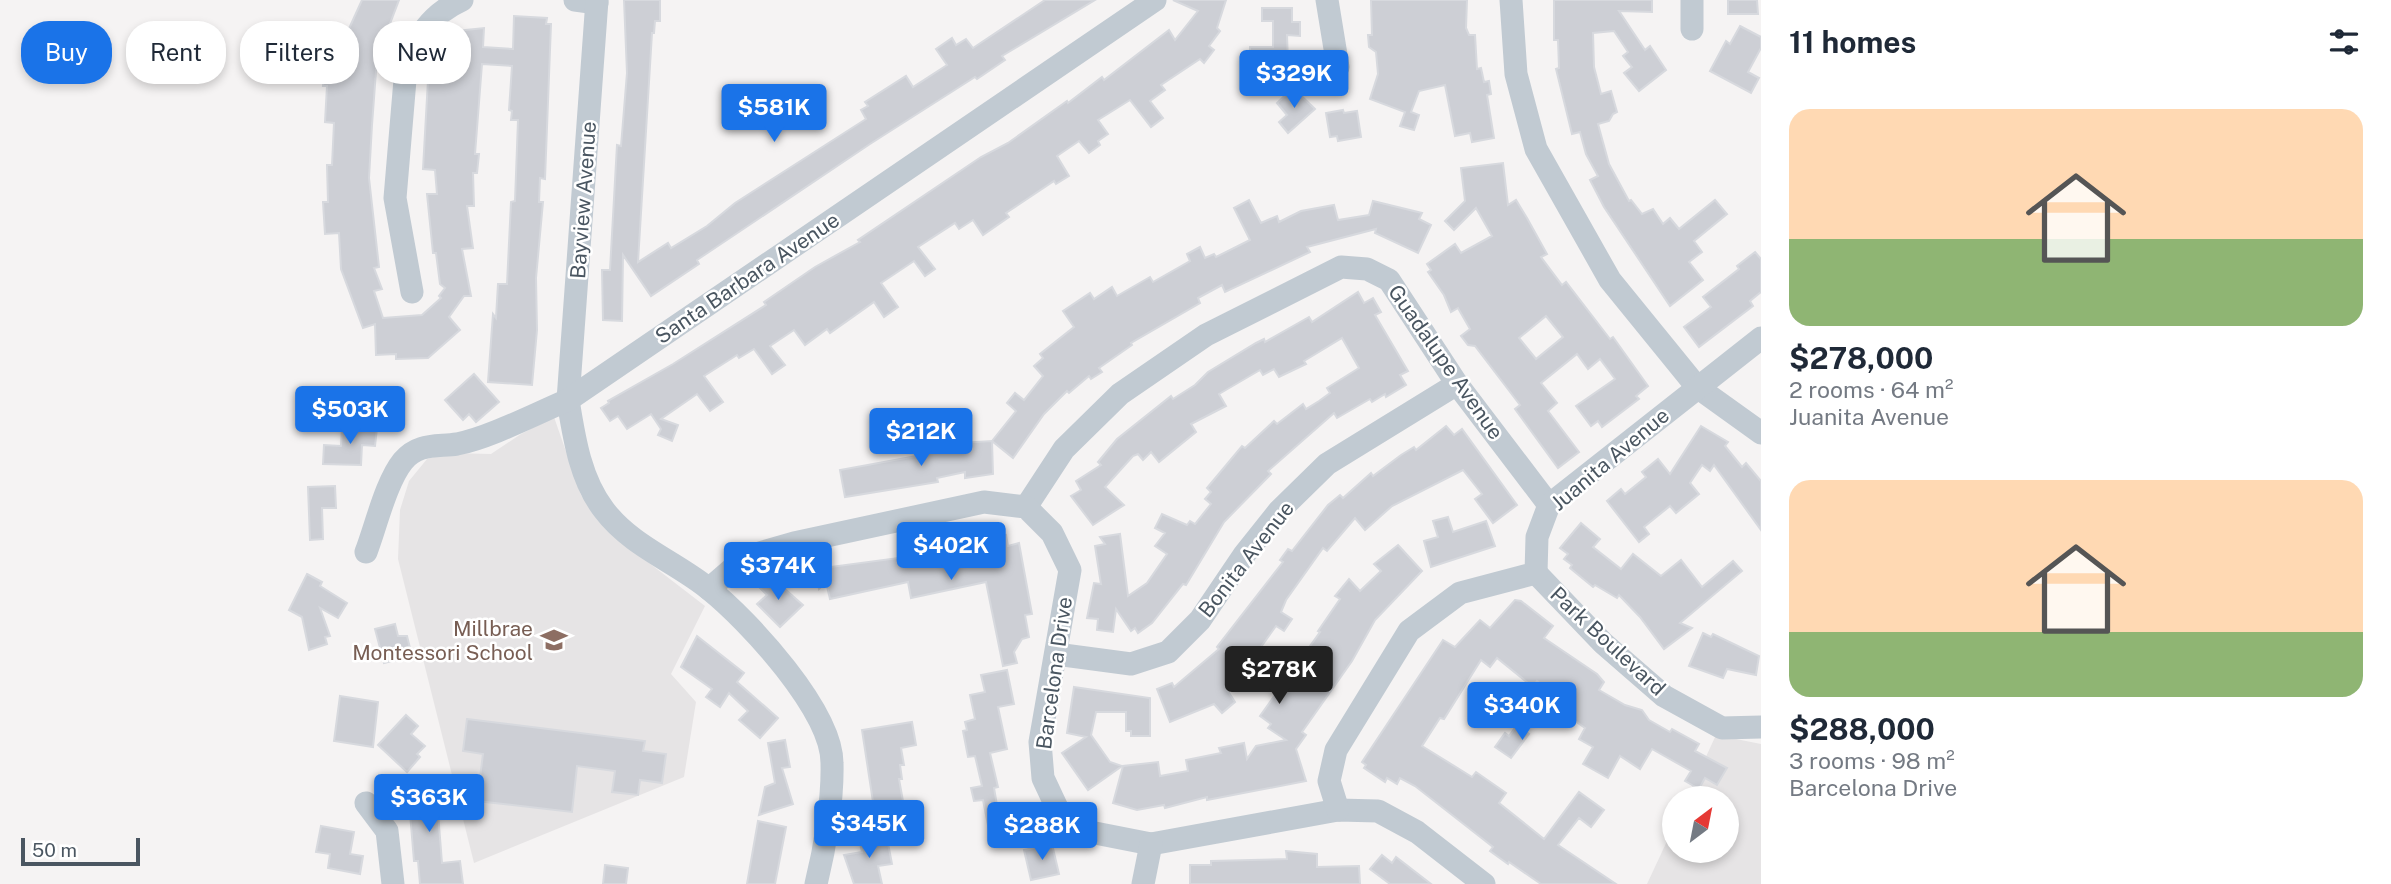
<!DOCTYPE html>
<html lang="en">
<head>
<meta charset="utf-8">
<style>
	body { margin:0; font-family:"Public Sans",sans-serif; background:#f2f2f3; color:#1f2937; height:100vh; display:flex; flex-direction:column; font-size:26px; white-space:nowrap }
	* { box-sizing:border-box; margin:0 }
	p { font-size:23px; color:#747a83 }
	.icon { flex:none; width:38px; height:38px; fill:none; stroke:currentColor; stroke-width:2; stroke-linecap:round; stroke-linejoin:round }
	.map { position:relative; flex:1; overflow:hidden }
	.side { display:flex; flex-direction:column; background:#fff; width:630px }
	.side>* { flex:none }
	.top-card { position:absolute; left:21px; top:21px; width:665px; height:63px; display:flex; gap:14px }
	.needle { width:46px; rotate:32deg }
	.controls { position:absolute; left:1662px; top:786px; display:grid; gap:14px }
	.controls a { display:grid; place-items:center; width:77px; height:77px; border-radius:50%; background:#fff; box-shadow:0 4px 10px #0003; font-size:35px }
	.scale { position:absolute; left:21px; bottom:18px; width:119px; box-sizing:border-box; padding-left:7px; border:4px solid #4a5661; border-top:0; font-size:19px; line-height:24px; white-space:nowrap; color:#4a5661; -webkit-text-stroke:5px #fff; paint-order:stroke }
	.price { position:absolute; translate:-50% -60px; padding:0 16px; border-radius:7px; background:#1a73e8; color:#fff; font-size:23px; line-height:46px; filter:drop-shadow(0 2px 4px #0008) }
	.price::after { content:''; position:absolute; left:50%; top:42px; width:21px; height:16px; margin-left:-10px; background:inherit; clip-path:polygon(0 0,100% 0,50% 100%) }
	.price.selected { background:#222; color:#fff }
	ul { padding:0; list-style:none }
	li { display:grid; align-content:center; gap:14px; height:371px; padding:0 28px }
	li span { display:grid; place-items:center; height:217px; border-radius:21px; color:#555 }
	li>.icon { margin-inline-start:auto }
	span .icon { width:126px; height:126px; fill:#fffc; stroke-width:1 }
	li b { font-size:30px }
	h2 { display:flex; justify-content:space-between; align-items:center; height:84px; padding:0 28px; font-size:30px }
	.tag { padding:0 24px; border-radius:28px; background:#fff; box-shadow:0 4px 10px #0003; font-size:24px; line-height:63px }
	.tag.selected { background:#1a73e8; color:#fff }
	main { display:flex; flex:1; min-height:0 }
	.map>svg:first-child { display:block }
	.education { fill:#e6e4e5 }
	.building { fill:#cdcfd5; stroke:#d7d9de; stroke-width:2; fill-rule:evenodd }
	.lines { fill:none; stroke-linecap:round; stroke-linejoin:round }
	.minor { stroke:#c1cad2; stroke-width:23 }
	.labels { text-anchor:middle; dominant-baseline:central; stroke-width:5; stroke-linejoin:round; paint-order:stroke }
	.street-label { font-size:21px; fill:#4a5661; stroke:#fff }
	.education-label { font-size:21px; fill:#785e54; stroke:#fff; text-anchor:end }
</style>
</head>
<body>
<main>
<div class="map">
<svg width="1761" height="884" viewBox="0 0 1761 884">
	<rect width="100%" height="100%" fill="#f5f3f3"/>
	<!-- education -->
	<g class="education">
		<path d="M 554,417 L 581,495 L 597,517 L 614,536 L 705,606 L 671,674 L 696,702 L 684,777 L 474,863 L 398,559 L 400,510 L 409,481 L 427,459 L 450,453 L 491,454 L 521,434 Z"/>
		<path d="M 1716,735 L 1761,744 L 1761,884 L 1647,884 L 1675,824 L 1675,850 L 1727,850 L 1727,798 L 1687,798 Z"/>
	</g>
	<!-- building -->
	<g class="building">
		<path d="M 362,0 L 399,0 L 377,58 L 372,125 L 369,178 L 379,267 L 374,268 L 382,289 L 374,291 L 383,318 L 422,315 L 441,298 L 439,296 L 445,288 L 440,284 L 436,253 L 433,253 L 427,194 L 437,194 L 435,170 L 423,169 L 428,80 L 434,81 L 437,38 L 455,39 L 456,31 L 484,28 L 483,47 L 513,49 L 514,16 L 547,18 L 546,24 L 551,24 L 545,179 L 540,178 L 539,202 L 543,202 L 536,278 L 537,330 L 532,385 L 488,382 L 493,314 L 496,318 L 498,284 L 507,284 L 511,202 L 515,201 L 518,120 L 511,120 L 512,111 L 509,110 L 512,66 L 482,64 L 475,154 L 479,154 L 477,173 L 473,173 L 474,206 L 467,206 L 473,248 L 462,249 L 471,296 L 464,296 L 449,317 L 460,330 L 428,358 L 396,359 L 396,354 L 376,355 L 375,324 L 363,328 L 341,269 L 339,233 L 325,234 L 323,202 L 328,202 L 327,165 L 332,165 L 334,123 L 325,122 L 327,86 L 323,86 L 324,73 L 330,73 L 331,55 L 337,55 Z"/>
		<path d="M 624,0 L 660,0 L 660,21 L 655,21 L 654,33 L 652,33 L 638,262 L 668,243 L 671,248 L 707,226 L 735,203 L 866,119 L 861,110 L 868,106 L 865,102 L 906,76 L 913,87 L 947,65 L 936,49 L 952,38 L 956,45 L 966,39 L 973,48 L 1045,0 L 1095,0 L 1002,56 L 1005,60 L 977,79 L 975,77 L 870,144 L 706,254 L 697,260 L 699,264 L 651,296 L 623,255 L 622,321 L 603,320 L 602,270 L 610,270 L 617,145 L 621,146 L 627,73 Z"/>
		<path d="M 1173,0 L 1226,0 L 1217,28 L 1220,31 L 1209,46 L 1214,50 L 1204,63 L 1200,59 L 1161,85 L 1165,90 L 1150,101 L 1163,118 L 1151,127 L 1130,100 L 1098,120 L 1108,134 L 1098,141 L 1100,145 L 1089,153 L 1079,141 L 1057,156 L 1069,176 L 1056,184 L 1054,181 L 1006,213 L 1009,217 L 983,235 L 973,220 L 959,229 L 955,223 L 918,247 L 935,269 L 925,276 L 914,261 L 881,283 L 898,307 L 884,317 L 874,302 L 830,333 L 827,329 L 805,345 L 794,330 L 770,346 L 785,365 L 772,374 L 754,349 L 739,358 L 737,355 L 704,376 L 723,402 L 710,411 L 697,394 L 661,419 L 678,425 L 672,441 L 658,435 L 661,429 L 651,414 L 627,429 L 618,416 L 610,421 L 601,408 L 609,403 L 608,401 L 673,364 L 766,305 L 764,302 L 815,267 L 860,242 L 858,240 L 981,157 L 1008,143 L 1067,101 L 1068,103 L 1102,77 L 1104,80 L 1169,30 L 1175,40 L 1198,11 Z"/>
		<path d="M 1371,0 L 1467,0 L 1466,28 L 1469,35 L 1475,35 L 1477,69 L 1481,68 L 1484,82 L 1489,81 L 1491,94 L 1487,95 L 1494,138 L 1472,142 L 1470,133 L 1455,136 L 1445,85 L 1419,91 L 1411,112 L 1419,115 L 1414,130 L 1400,126 L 1405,112 L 1370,99 L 1378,74 L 1376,52 L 1369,47 L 1368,35 L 1372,35 Z"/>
		<path d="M 1554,0 L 1652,0 L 1652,12 L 1619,11 L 1645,50 L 1650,46 L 1666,70 L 1639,91 L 1624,73 L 1632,67 L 1623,56 L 1628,52 L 1614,31 L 1593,33 L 1594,67 L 1601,94 L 1611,91 L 1617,112 L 1613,114 L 1609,121 L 1598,124 L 1609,164 L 1629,201 L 1631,200 L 1642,214 L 1653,209 L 1663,224 L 1670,218 L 1679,229 L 1715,200 L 1727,214 L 1694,241 L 1702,252 L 1689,262 L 1703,280 L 1670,306 L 1604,207 L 1590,180 L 1598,176 L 1586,154 L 1580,132 L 1572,134 L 1556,69 L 1559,68 L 1558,40 L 1554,40 Z"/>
		<path d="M 1728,0 L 1757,0 L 1758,14 L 1728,14 Z"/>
		<path d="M 1262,8 L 1292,8 L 1292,22 L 1300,22 L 1300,36 L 1287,35 L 1289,90 L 1249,90 L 1250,47 L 1273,47 L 1273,21 L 1262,21 Z"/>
		<path d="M 1740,26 L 1761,37 L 1761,48 L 1748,72 L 1759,78 L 1751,93 L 1710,71 L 1726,41 L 1730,44 Z"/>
		<path d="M 1293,88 L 1315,109 L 1288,133 L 1279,122 L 1287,115 L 1277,103 Z"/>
		<path d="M 1343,110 L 1344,113 L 1357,111 L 1361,137 L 1338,141 L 1337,136 L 1330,137 L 1326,113 Z"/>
		<path d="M 1503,163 L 1508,205 L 1516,200 L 1527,218 L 1547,254 L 1541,257 L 1562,285 L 1566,282 L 1610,339 L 1613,337 L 1648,386 L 1636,396 L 1639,399 L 1602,427 L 1598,421 L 1591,426 L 1576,406 L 1615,379 L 1600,359 L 1588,369 L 1577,354 L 1541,383 L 1557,403 L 1548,411 L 1579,452 L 1558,468 L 1515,409 L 1520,405 L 1475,346 L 1468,345 L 1461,336 L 1470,329 L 1458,308 L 1451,312 L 1444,295 L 1428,272 L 1431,270 L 1427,264 L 1455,244 L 1461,253 L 1492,236 L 1476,208 L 1454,230 L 1445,221 L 1465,201 L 1461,168 ZM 1546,316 L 1563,337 L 1536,359 L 1519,338 Z"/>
		<path d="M 1249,200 L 1261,223 L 1277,216 L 1279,222 L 1301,211 L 1334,205 L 1338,220 L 1369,215 L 1373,201 L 1422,213 L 1419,219 L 1431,225 L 1418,253 L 1375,233 L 1376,229 L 1307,247 L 1310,252 L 1225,292 L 1222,285 L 1198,298 L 1200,303 L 1131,343 L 1132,345 L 1099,368 L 1102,372 L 1091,379 L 1089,376 L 1069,393 L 1067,391 L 1044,414 L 1013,458 L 992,441 L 1016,411 L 1007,403 L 1015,393 L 1024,400 L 1043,376 L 1034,366 L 1043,358 L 1040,354 L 1074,327 L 1063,311 L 1090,293 L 1094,299 L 1112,287 L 1117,296 L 1150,277 L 1153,282 L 1190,261 L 1187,254 L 1200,247 L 1205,258 L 1214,254 L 1216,257 L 1250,240 L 1234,208 Z"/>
		<path d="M 1755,252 L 1761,259 L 1761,292 L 1750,301 L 1753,306 L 1699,347 L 1684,327 L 1711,307 L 1703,297 L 1739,269 L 1737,266 Z"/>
		<path d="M 1358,292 L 1364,303 L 1373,298 L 1381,312 L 1375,315 L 1408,371 L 1400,375 L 1406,385 L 1386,397 L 1385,394 L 1372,402 L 1370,399 L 1337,418 L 1334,413 L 1268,471 L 1271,474 L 1224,522 L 1186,585 L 1183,584 L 1152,623 L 1138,633 L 1135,628 L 1131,631 L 1116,609 L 1113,632 L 1097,630 L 1098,619 L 1087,618 L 1094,583 L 1101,584 L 1095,546 L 1105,544 L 1100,537 L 1120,534 L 1128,596 L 1147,583 L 1167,554 L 1155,546 L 1165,533 L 1155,528 L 1162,514 L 1187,525 L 1190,521 L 1195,524 L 1211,504 L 1205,499 L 1211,492 L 1207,488 L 1242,446 L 1245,448 L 1274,421 L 1277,424 L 1303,404 L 1306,409 L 1319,401 L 1330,393 L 1327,388 L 1359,368 L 1342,338 L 1304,361 L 1306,364 L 1279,377 L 1274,369 L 1263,375 L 1260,370 L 1219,394 L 1226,406 L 1191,424 L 1196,432 L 1159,462 L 1151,452 L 1143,460 L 1138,454 L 1133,456 L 1105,487 L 1124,505 L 1093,525 L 1071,496 L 1081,490 L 1076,481 L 1101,465 L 1098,462 L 1117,439 L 1171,396 L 1173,399 L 1195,385 L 1208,372 L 1256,343 L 1264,339 L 1265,342 L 1309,317 L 1312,322 Z"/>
		<path d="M 474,374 L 499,402 L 476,422 L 469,414 L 463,420 L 445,400 Z"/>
		<path d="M 342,426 L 377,428 L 375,446 L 362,445 L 361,465 L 323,464 L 324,445 L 341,446 Z"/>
		<path d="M 1446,426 L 1454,435 L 1462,429 L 1517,505 L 1493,523 L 1475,499 L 1482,494 L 1463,470 L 1392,506 L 1365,530 L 1355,518 L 1327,551 L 1323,548 L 1286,600 L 1281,612 L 1292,619 L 1284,631 L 1276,626 L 1261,647 L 1264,650 L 1226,688 L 1235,702 L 1222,713 L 1214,704 L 1170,722 L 1157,689 L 1172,683 L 1174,687 L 1219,649 L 1217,647 L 1283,562 L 1280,560 L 1288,549 L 1292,551 L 1328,505 L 1340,495 L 1343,498 L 1371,473 L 1373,476 L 1401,455 L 1414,447 L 1416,450 Z"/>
		<path d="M 1701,426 L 1728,442 L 1725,446 L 1742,467 L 1746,463 L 1761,481 L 1761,530 L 1714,465 L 1710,471 L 1702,465 L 1690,483 L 1699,494 L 1676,513 L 1670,506 L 1644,527 L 1649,534 L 1639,542 L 1607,501 L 1621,489 L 1625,494 L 1646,477 L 1642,472 L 1658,459 L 1670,474 Z"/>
		<path d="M 940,438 L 942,444 L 992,441 L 993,474 L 965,478 L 965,472 L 937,478 L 938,482 L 845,497 L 840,470 L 922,455 L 919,442 Z"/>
		<path d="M 335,486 L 336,508 L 322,508 L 323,539 L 310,540 L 308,487 Z"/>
		<path d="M 1448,517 L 1453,532 L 1486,521 L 1495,546 L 1431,567 L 1424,541 L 1438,537 L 1433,521 Z"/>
		<path d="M 1581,523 L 1600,539 L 1593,547 L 1621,569 L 1633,554 L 1661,576 L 1681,560 L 1702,587 L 1733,561 L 1742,571 L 1680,623 L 1692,628 L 1664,649 L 1640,617 L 1619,595 L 1617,598 L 1595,585 L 1593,587 L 1570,568 L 1572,565 L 1564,559 L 1568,554 L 1560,548 Z"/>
		<path d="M 1006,535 L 1008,546 L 1019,543 L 1032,614 L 1025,615 L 1029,637 L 1022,639 L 1014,652 L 1017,663 L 1003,666 L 986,582 L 911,598 L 908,582 L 830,599 L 826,582 L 819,589 L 815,569 L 944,552 L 943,548 L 966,541 Z"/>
		<path d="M 1398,545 L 1422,571 L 1375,620 L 1352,661 L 1302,732 L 1306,735 L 1296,749 L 1306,781 L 1207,800 L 1207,797 L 1165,808 L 1164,805 L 1137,810 L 1113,803 L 1123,766 L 1158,762 L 1160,776 L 1188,771 L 1186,760 L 1221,753 L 1219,748 L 1244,743 L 1247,759 L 1256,746 L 1286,740 L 1268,728 L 1271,724 L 1260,716 L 1320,632 L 1318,631 L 1340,599 L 1335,596 L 1349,579 L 1360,591 L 1381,571 L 1374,564 Z"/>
		<path d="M 307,574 L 322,582 L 320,586 L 347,603 L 338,618 L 320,608 L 330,636 L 325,637 L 327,644 L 309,650 L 302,617 L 289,610 Z"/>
		<path d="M 770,576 L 803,605 L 780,627 L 757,604 L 767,595 L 759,587 Z"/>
		<path d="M 1515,600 L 1521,601 L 1553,626 L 1544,638 L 1597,674 L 1604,682 L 1599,690 L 1625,705 L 1642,710 L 1649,720 L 1670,732 L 1672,729 L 1699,744 L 1695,751 L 1727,768 L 1717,785 L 1705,778 L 1699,789 L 1685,781 L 1691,771 L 1652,749 L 1640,769 L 1620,756 L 1608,778 L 1583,764 L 1593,747 L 1579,739 L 1585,728 L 1565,714 L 1570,708 L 1537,681 L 1533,687 L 1497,658 L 1490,667 L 1481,660 L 1444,719 L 1440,718 L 1422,746 L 1472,777 L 1476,772 L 1506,793 L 1499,803 L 1544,839 L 1579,792 L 1604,810 L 1591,827 L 1579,818 L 1558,845 L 1616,884 L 1541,884 L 1509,862 L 1508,864 L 1490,851 L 1493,847 L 1415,786 L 1400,778 L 1397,784 L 1387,778 L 1385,782 L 1364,768 L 1366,765 L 1362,762 L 1443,640 L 1455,647 L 1480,620 L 1490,628 Z"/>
		<path d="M 395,624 L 398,636 L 407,636 L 410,648 L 402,650 L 404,658 L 384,663 L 375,629 Z"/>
		<path d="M 1703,633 L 1711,637 L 1713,634 L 1759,656 L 1756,675 L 1727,669 L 1723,678 L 1689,666 Z"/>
		<path d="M 697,636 L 744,673 L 737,682 L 778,718 L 760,738 L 739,720 L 748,711 L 729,693 L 720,707 L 706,697 L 712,689 L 681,667 Z"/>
		<path d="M 1007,670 L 1014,704 L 998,707 L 1007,749 L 990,753 L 998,787 L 994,788 L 998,811 L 1016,808 L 1018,821 L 1028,819 L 1031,832 L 991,840 L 983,800 L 974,801 L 971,788 L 982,786 L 975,756 L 968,757 L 963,731 L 967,730 L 965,722 L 975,719 L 970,695 L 985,692 L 981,675 Z"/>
		<path d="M 1074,687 L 1150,698 L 1150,736 L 1131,736 L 1131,731 L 1126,731 L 1126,712 L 1096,712 L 1091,735 L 1110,762 L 1122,766 L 1088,790 L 1062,753 L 1086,737 L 1067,733 Z"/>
		<path d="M 340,696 L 378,702 L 373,747 L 334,741 Z"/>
		<path d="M 406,715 L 418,726 L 411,734 L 425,746 L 417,754 L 420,757 L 407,772 L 378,745 Z"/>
		<path d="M 467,719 L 645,741 L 643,751 L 666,754 L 662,783 L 640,780 L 638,795 L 612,792 L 615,771 L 577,766 L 572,812 L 477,801 L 483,754 L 463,751 Z"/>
		<path d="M 912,722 L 916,745 L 901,748 L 904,765 L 900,765 L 902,779 L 899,779 L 904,807 L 915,807 L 918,820 L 877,828 L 862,730 Z"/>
		<path d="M 1517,725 L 1529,734 L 1511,758 L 1495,747 L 1505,733 L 1509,736 Z"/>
		<path d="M 785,740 L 790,767 L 782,768 L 793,804 L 759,815 L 765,787 L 775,783 L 768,743 Z"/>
		<path d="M 435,775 L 442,863 L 460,861 L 463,884 L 420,884 L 418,861 L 414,861 L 407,777 Z"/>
		<path d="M 758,821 L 786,827 L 775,884 L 747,884 Z"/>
		<path d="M 321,826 L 354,832 L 350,854 L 363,856 L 360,874 L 328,868 L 330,854 L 316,852 Z"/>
		<path d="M 886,833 L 892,864 L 878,866 L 882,884 L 854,884 L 844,855 L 862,852 L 859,839 Z"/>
		<path d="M 1052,844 L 1059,874 L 1031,880 L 1024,850 Z"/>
		<path d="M 1286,851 L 1317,854 L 1317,867 L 1359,866 L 1360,884 L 1190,884 L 1190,865 L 1211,865 L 1211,861 L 1287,859 Z"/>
		<path d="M 1382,855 L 1392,863 L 1396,857 L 1431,884 L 1390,884 L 1370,869 Z"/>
		<path d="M 605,865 L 628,868 L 626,884 L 603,884 Z"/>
	</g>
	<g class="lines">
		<!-- minor -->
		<g class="minor">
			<path d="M 575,0 L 597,3"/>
			<path d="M 597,0 L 568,400 C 574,437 580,479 604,510 C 631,546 676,562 709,589 C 749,621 832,711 832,763 C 833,800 825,848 816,884"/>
			<path d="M 1327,0 L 1338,67"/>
			<path d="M 1511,0 L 1516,74 L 1536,149 L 1610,280 L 1697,387 L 1761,433"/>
			<path d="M 1692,0 L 1692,29"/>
			<path d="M 412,292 L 395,198 L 406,68 C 416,37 431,14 462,0"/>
			<path d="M 1026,507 L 1064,449 L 1120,394 L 1206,335 L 1341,267 L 1367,269 L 1389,280 L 1457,384 L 1549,505"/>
			<path d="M 366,552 C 376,526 386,482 403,461 C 418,443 436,447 457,444 C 489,438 537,413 568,400 L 1155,0"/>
			<path d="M 1536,573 L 1603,643 L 1664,696 L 1722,728 L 1761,727"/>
			<path d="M 709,589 L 746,557 L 794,543 L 984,502 L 1026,507 L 1052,533 L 1070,570 L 1040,742 L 1043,778 L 1058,810 L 1090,832 L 1151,844 L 1338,810 L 1378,811 L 1417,832 L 1484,884"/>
			<path d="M 1056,654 L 1131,664 L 1168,652 L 1200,620 L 1244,555 L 1279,511 L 1327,464 L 1457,384"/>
			<path d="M 366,803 L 387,831 L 393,884"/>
			<path d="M 1338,810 L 1329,781 L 1336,750 L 1409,631 L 1460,593 L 1536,573 L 1537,537 L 1549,505 L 1761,338"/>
			<path d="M 1143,884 L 1151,844"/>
		</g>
	</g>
	<!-- icons -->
	<defs>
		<g id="school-bare" transform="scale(2.1)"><path d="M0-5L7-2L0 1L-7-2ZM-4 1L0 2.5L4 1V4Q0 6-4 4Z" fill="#8d6e63" stroke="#fff" stroke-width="2.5" paint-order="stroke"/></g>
	</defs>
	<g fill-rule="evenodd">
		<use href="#school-bare" x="554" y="640"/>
	</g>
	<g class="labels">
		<!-- street labels -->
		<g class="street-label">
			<text transform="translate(583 200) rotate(-86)">Bayview Avenue</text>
			<text transform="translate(747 278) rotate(-34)">Santa Barbara Avenue</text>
			<text transform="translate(1446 362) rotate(55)">Guadalupe Avenue</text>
			<text transform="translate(1610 459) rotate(-40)">Juanita Avenue</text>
			<text transform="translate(1246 559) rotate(-52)">Bonita Avenue</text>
			<text transform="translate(1608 641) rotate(43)">Park Boulevard</text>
			<text transform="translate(1054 673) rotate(-82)">Barcelona Drive</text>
		</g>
		<!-- education labels -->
		<g class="education-label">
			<text x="533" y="628">Millbrae<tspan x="533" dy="24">Montessori School</tspan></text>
		</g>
	</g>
</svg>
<div class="controls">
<a><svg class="needle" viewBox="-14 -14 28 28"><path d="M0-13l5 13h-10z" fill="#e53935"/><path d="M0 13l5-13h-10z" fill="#747a83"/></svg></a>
</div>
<div class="scale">50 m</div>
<b class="price" style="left:1294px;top:110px">$329K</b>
<b class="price" style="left:774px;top:144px">$581K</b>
<b class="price" style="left:350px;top:446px">$503K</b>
<b class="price" style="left:921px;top:468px">$212K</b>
<b class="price" style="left:951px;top:582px">$402K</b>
<b class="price" style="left:778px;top:602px">$374K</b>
<b class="price selected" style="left:1279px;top:706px">$278K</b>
<b class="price" style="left:1522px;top:742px">$340K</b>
<b class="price" style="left:429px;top:834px">$363K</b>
<b class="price" style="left:869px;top:860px">$345K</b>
<b class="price" style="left:1042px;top:862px">$288K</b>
<div class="top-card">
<a class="tag selected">Buy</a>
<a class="tag">Rent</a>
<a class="tag">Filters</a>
<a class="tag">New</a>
</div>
</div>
<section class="side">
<h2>11 homes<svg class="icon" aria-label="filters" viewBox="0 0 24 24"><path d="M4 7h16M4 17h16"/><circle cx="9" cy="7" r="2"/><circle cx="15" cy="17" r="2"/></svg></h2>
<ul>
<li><span style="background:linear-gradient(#ffd9b3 60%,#8fb573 0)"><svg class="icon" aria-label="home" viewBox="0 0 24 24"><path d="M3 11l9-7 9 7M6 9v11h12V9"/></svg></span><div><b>$278,000</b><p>2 rooms · 64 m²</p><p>Juanita Avenue</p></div></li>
<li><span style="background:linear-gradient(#ffd9b3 70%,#8fb573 0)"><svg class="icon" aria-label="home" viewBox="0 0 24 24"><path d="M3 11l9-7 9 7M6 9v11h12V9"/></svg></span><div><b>$288,000</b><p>3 rooms · 98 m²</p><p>Barcelona Drive</p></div></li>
</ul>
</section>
</main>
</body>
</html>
